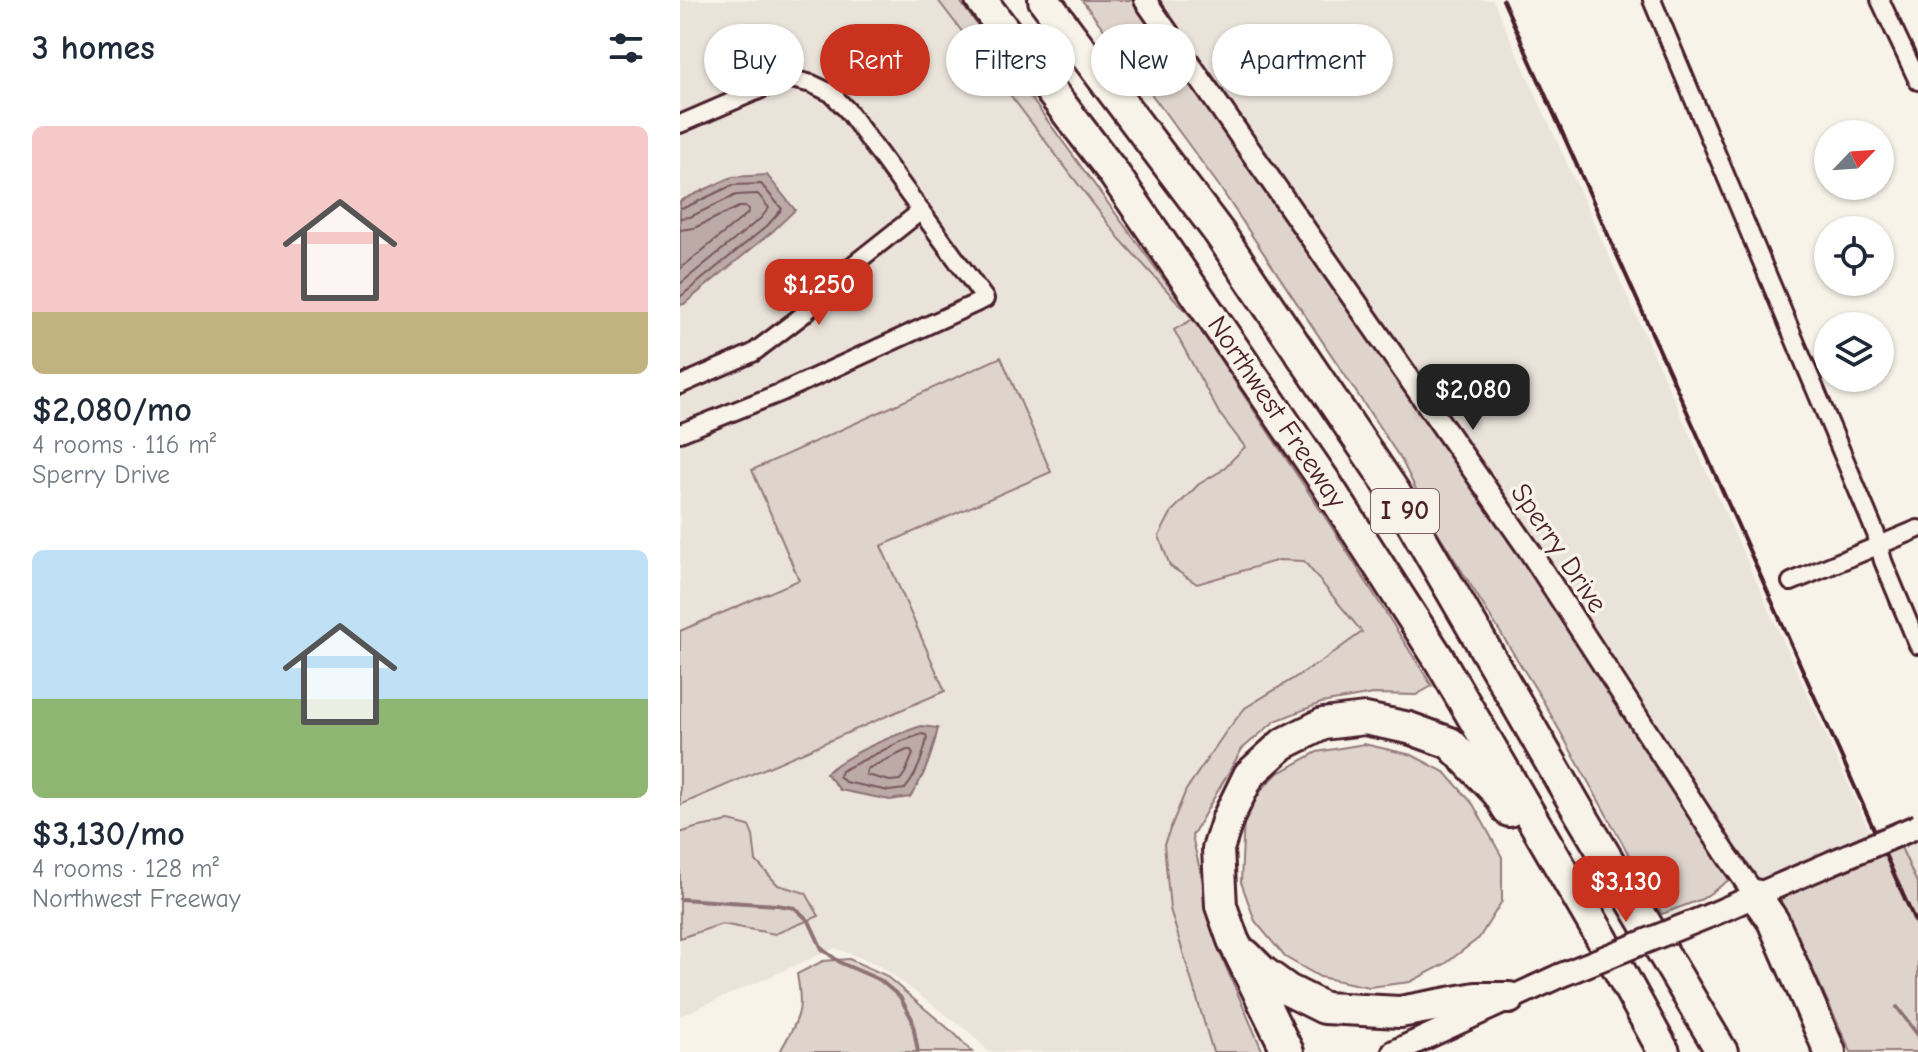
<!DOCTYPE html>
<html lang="en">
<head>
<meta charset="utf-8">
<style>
	body { margin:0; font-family:"Comic Neue",sans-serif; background:#f2f2f3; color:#1f2937; height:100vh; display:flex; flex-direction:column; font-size:30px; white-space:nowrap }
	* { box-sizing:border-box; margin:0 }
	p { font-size:26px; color:#747a83 }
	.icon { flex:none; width:44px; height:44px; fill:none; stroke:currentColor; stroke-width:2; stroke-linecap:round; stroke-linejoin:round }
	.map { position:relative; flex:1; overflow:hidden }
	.sheet { display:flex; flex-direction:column; background:#fff; width:680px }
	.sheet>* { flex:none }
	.banner { position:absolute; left:24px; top:24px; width:760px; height:72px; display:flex; gap:16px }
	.needle { width:52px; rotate:65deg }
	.fabs { position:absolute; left:1134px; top:120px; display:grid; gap:16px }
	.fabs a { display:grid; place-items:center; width:80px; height:80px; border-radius:50%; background:#fff; box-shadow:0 2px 6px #0004; font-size:40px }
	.price { position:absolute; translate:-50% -68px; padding:0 18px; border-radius:16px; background:#c8321e; color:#fff; font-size:26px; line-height:52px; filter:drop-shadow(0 2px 4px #0008) }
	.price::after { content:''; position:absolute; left:50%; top:48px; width:24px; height:18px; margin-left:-12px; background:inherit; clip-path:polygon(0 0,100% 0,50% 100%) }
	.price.current { background:#222; color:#fff }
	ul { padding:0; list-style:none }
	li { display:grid; align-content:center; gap:16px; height:424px; padding:0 32px }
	li span { display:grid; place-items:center; height:248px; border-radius:12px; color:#555 }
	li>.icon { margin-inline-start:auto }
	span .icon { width:144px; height:144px; fill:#fffc; stroke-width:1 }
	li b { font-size:34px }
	h2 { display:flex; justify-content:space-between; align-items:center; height:96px; padding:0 32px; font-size:34px }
	.chip { padding:0 28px; border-radius:36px; background:#fff; box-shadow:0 2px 6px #0004; font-size:28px; line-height:72px }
	.chip.current { background:#c8321e; color:#fff }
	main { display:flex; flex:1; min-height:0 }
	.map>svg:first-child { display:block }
	.built { fill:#eae3da }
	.green { fill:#ded4cc; stroke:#947a7c; stroke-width:2 }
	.water { fill:#bcaaa7; stroke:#8e7275; stroke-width:2 }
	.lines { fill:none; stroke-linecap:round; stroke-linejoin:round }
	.shore { stroke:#78575d; stroke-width:2 }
	.stream { stroke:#8e7275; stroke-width:4 }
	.minor-casing { stroke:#4a1f2b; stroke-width:22 }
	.tertiary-casing { stroke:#4a1f2b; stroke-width:26 }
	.secondary-casing { stroke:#4a1f2b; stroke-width:28 }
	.motorway-casing { stroke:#4a1f2b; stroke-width:36 }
	.minor { stroke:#f7f3e8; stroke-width:16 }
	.tertiary { stroke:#f7f3e8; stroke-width:20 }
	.secondary { stroke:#f7f3e8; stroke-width:22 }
	.motorway { stroke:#f7f3e8; stroke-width:30 }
	.rail { stroke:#4a1f2b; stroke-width:4 }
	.secondary-bridge-casing { stroke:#4a1f2b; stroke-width:28; stroke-linecap:butt }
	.secondary-bridge { stroke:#f7f3e8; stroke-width:22 }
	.labels { text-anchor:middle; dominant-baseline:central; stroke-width:7; stroke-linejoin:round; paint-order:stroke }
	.shield { fill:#f7f3e8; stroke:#7e5f64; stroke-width:2 }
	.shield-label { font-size:26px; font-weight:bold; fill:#4a1f2b }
	.street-label { font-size:28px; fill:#4a1f2b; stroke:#f7f3e8 }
</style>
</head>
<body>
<main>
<section class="sheet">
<h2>3 homes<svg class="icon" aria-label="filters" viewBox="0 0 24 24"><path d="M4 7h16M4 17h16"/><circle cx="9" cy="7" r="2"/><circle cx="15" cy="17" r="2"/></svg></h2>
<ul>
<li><span style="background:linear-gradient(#f6c9c9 75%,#c2b280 0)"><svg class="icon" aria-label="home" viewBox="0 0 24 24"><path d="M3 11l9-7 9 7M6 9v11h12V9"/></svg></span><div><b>$2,080/mo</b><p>4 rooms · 116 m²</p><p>Sperry Drive</p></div></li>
<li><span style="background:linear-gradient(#bfe0f5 60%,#8fb573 0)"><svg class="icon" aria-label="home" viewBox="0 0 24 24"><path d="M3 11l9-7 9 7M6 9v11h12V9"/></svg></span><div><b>$3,130/mo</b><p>4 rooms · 128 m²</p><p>Northwest Freeway</p></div></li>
</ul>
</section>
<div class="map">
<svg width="1238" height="1052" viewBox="0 0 1238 1052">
	<rect width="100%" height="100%" fill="#f7f3e8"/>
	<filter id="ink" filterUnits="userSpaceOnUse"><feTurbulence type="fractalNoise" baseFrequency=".0125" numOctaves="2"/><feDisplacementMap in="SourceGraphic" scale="16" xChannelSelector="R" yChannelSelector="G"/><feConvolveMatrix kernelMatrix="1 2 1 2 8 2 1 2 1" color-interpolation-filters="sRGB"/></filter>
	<g filter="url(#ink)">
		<!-- built -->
		<g class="built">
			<path d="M 0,0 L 258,0 L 440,239 L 513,319 L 494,330 L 533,401 L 707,648 L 594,703 L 504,818 L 498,885 L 570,1052 L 309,1052 L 289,1032 L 199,965 L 155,948 L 0,1016 L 0,805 L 265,691 L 200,546 L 0,631 Z"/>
			<path d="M 452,0 L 813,0 L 1193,839 L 1076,890 Z"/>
			<path d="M 1238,835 L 1238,885 L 1219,843 Z"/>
		</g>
		<!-- green -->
		<g class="green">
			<path d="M 258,0 L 279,0 L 513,319 L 649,523 L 752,686 L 736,695 L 693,694 L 641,703 L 595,721 L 562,749 L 512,836 L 539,951 L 583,1052 L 533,1052 L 490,909 L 484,844 L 506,790 L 545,733 L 565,708 L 642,661 L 682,632 L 624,561 L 599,560 L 517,584 L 490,566 L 479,536 L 492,511 L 519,484 L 541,471 L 565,447 L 539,413 L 494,330 L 513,319 L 440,239 Z"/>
			<path d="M 402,0 L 452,0 L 837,548 L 1049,880 L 1022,899 L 982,914 L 862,699 L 755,528 L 722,461 L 537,183 Z"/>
			<path d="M 321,357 L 371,472 L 201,546 L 265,691 L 0,805 L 0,631 L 119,580 L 72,470 Z"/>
			<path d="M 684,744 L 732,755 L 766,773 L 793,804 L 822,857 L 822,901 L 799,938 L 765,964 L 730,982 L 689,987 L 640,977 L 605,957 L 575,921 L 561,882 L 564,818 L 583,788 L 597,774 L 637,752 Z"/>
			<path d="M 49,821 L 69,826 L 73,836 L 76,861 L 98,885 L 126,893 L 139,916 L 95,934 L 42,924 L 0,938 L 0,833 L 15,828 Z"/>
			<path d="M 1219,843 L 1238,885 L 1238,1052 L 1171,1052 L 1100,899 Z"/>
			<path d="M 169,959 L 205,975 L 276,1035 L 292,1052 L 102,1052 L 101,1050 C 119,1017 124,1013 117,974 L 143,961 Z"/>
		</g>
		<!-- water -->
		<g class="water">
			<path d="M 87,175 L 115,210 L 93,231 L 4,304 L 0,305 L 0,201 L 52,177 Z"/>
			<path d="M 241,726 L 258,728 C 252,754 245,776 230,797 L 210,800 L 160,790 L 146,773 C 169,753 212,736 241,726 Z"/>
		</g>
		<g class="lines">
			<!-- shore -->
			<g class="shore">
				<path d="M 0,208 L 6,207 L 53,185 L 81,184 L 102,209 L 87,226 L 0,297"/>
				<path d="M 0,218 L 10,217 L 56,195 L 78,194 L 89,208 L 81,218 L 0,284"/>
				<path d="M 0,230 L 14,228 L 59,207 L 66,207 L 69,209 L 67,214 L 0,269"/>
				<path d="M 242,734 L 246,735 L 247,738 C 243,757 237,775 225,789 L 209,791 L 165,782 L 159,776 L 161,771 L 222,741 Z"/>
				<path d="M 227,750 L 231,750 L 233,754 L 225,773 L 220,780 L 210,781 L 186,775 L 187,769 Z"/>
			</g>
			<!-- stream -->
			<g class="stream">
				<path d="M 0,899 L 97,905 L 115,908 L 129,921 L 142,949 L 161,963 L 200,980 L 220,997 L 232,1019 L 238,1052"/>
				<path d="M 1217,1007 L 1238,1035"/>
			</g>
			<!-- minor casing -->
			<g class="minor-casing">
				<g id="minor">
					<path d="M 972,0 L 1196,534 L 1203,561 L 1238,645"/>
					<path d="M 1200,0 L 1238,81"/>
					<path d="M 0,124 L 107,78 L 132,84 L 151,93 L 168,111 L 305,299 L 102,392 L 0,433"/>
					<path d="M 0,385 L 73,353 L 124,314 L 169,268 L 241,211"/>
					<path d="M 1111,582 L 1238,529"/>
				</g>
			</g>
			<!-- tertiary casing -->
			<g class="tertiary-casing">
				<path id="tertiary" d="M 465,0 L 849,550 L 1046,854 L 1075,895"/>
			</g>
			<!-- secondary casing -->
			<g class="secondary-casing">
				<g id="secondary">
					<path d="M 1031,915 L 1151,863"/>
					<path d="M 714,1052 L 879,976"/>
				</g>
			</g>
			<!-- motorway casing -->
			<g class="motorway-casing">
				<g id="motorway">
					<path d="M 301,0 L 432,171 L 645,482 L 759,659 L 920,935 L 984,1052"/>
					<path d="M 364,0 L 540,234 L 715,493 L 901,815 L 1042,1052"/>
					<path d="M 1075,895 L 1093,921 L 1150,1052"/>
					<path d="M 566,955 L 583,972 L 608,990 L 644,1008 L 720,1012 L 796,998 L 829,998"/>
					<path d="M 608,1052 L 553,940 L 541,906 L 538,849 L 548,818 L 569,775 L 603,744 L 643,724 L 685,719 L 729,728 L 770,743 L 818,793 L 829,811"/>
				</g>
			</g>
			<!-- minor -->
			<use href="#minor" class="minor"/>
			<!-- tertiary -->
			<use href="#tertiary" class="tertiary"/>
			<!-- secondary -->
			<use href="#secondary" class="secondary"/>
			<!-- motorway -->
			<use href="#motorway" class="motorway"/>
			<!-- rail -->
			<path class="rail" d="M 823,0 L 1238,928"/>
			<!-- secondary-bridge casing -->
			<g class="secondary-bridge-casing">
				<g id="secondary-bridge">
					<path d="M 1151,863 L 1238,826"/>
					<path d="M 879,976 L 1031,915"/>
				</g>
			</g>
			<!-- secondary-bridge -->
			<use href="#secondary-bridge" class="secondary-bridge"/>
		</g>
	</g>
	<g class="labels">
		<!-- shield labels -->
		<rect class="shield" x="691" y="489" width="68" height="44" rx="6"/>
		<g class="shield-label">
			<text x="725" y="511">I 90</text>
		</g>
		<!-- street labels -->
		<g class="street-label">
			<text transform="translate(597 412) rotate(56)">Northwest Freeway</text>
			<text transform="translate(879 548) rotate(56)">Sperry Drive</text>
		</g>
	</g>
</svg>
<div class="fabs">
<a><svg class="needle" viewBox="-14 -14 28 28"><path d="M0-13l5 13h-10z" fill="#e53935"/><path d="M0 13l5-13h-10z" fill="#747a83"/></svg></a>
<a><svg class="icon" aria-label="locate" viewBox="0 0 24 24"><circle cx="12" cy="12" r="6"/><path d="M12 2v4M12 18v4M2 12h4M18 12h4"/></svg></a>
<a><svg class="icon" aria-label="layers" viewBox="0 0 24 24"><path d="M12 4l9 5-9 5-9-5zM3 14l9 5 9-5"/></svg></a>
</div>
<b class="price" style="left:139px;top:327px">$1,250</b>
<b class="price current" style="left:793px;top:432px">$2,080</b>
<b class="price" style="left:946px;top:924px">$3,130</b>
<div class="banner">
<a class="chip">Buy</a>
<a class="chip current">Rent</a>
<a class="chip">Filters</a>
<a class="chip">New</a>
<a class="chip">Apartment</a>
</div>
</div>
</main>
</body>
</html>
